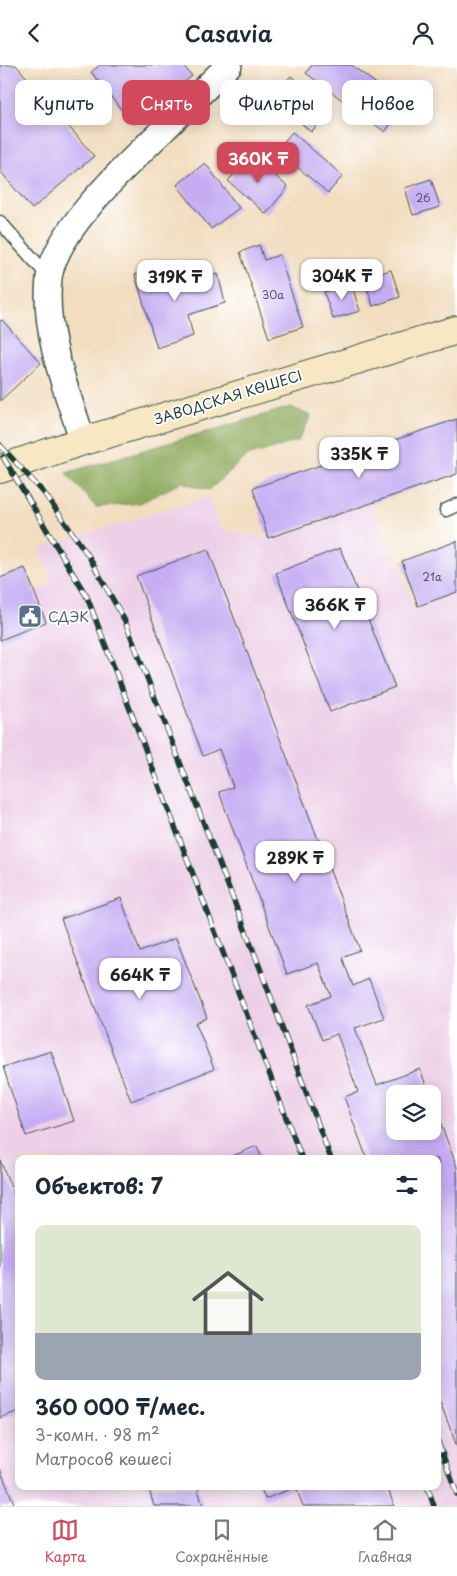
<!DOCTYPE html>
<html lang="ru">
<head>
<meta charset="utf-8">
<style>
	body { margin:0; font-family:"Playpen Sans",sans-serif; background:#f2f2f3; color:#1f2937; height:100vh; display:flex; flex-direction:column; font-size:19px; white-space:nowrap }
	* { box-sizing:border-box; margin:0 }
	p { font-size:16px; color:#747a83 }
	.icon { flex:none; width:28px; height:28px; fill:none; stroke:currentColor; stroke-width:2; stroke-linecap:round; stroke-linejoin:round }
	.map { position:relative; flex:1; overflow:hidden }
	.details { position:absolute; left:15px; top:1090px; width:426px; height:335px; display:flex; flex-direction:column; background:#fff; border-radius:10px; box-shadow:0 2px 12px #0003 }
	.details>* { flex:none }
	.top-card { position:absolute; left:15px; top:15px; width:428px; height:45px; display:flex; gap:10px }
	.controls { position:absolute; left:386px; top:1020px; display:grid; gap:10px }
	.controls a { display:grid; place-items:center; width:55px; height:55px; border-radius:10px; background:#fff; box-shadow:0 2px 12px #0003; font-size:25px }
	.price { position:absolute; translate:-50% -42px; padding:0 11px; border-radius:10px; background:#fff; color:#222; font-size:16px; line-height:32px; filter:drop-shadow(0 1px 2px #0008) }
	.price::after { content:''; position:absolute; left:50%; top:30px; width:15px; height:11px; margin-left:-8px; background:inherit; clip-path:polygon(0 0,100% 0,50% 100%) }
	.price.selected { background:#d1495b; color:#fff }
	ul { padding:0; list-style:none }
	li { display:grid; align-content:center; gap:10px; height:265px; padding:0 20px }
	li+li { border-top:1px solid #e0e1e3 }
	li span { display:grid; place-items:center; height:155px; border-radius:10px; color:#555 }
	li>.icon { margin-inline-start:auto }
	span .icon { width:90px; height:90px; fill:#fffc; stroke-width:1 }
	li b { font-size:21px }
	h2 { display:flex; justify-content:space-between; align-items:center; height:60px; padding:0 20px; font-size:21px }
	.tag { padding:0 18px; border-radius:10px; background:#fff; box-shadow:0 2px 12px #0003; font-size:18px; line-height:45px }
	.tag.selected { background:#d1495b; color:#fff }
	header { display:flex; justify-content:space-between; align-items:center; height:65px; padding:0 20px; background:#fff; font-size:22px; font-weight:600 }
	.menu { display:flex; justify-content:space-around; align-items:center; height:70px; border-top:1px solid #e0e1e3; background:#fff; font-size:14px; color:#747a83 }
	.menu a { display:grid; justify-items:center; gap:2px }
	.menu .selected { color:#d1495b }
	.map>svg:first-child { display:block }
	.built { fill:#edd0e8; fill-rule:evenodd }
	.forest { fill:#8fab5e; stroke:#577449 }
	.building { fill:#c6adf3 }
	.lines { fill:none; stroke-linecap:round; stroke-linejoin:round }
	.lane-casing { stroke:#3f5549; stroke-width:15 }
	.street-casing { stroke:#3f5549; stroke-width:28 }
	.secondary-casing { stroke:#3f5549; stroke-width:30 }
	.lane { stroke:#fff; stroke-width:12 }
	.street { stroke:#fff; stroke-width:25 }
	.secondary { stroke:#f7e8c3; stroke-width:28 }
	.rail-casing { stroke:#1f3d34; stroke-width:5.5 }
	.rail { stroke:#fff; stroke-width:4; stroke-dasharray:11; stroke-linecap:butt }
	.labels { text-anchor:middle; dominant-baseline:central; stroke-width:4; stroke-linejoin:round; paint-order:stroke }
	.number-label { font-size:11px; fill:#495964 }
	.street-label { font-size:14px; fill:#1f3d34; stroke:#fff }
	.service-label { font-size:14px; fill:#4e5e75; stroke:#fff; text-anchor:start }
</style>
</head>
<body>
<header><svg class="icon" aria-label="back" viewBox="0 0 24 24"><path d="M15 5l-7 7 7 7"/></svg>Casavia<svg class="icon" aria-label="person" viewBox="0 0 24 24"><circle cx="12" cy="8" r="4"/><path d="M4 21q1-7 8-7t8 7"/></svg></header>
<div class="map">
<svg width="457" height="1441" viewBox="0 0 457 1441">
	<rect width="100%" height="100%" fill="#fff"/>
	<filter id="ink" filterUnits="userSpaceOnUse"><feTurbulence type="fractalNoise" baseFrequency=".02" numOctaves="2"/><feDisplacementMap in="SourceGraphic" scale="10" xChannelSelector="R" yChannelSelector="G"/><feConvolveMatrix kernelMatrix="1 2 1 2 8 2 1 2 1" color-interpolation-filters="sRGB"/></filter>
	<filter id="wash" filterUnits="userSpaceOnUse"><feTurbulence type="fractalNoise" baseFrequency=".0096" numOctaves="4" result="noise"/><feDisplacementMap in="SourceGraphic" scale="20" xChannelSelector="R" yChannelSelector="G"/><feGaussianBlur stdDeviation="1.12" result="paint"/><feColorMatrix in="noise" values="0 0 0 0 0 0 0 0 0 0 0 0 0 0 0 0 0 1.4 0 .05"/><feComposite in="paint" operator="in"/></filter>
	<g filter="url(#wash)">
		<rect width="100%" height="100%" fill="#f2ddbf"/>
		<!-- built -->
		<path class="built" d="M 209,432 L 219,464 L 268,473 L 371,439 L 414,541 L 457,523 L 457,1441 L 0,1441 L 0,513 L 25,503 L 34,525 L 52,519 L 39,483 ZM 395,1029 L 432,1029 L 432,1066 L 395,1066 ZM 19,1094 L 438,1094 L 438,1421 L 19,1421 Z"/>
		<!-- forest -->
		<path class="forest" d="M 291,342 L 311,351 L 298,376 L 247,391 L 209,425 L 182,417 L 140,438 L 96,442 L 66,408 Z"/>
		<g id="blocks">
			<!-- building -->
			<g class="building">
				<path d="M 0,0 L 16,0 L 94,91 L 32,144 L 0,106 Z"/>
				<path d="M 100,0 L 183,0 L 192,11 L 133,59 L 91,7 Z"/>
				<path d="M 312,0 L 351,0 L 405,40 L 385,67 L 306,8 Z"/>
				<path d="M 291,11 L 330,46 L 311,67 L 272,32 Z"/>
				<path d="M 292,67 L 343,111 L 328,128 L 277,85 Z"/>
				<path d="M 251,90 L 288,122 L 266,149 L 228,116 Z"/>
				<path d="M 205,98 L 239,143 L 211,164 L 177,120 Z"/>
				<path d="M 431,114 L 440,142 L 413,150 L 405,123 Z"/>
				<path d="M 259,180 L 264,195 L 279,190 L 303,262 L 269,273 L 240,187 Z"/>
				<path d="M 173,198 L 180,220 L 218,209 L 225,238 L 188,250 L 193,271 L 157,283 L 135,210 Z"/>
				<path d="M 391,205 L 400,232 L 373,241 L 364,213 Z"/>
				<path d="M 351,218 L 360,246 L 333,254 L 324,227 Z"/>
				<path d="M 2,255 L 41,298 L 0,336 L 0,256 Z"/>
				<path d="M 457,354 L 457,409 L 268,473 L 253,423 Z"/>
				<path d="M 457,476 L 457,527 L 418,541 L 402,496 Z"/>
				<path d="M 340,483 L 395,622 L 330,647 L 276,508 Z"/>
				<path d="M 208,484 L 360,885 L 342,892 L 353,921 L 369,914 L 384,953 L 355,963 L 377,1020 L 420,1004 L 429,1029 L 395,1029 L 395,1066 L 432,1066 L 433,1038 L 457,1102 L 457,1382 L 438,1331 L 438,1094 L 367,1094 L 344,1032 L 358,1027 L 337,969 L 322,975 L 308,940 L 331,931 L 318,898 L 287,909 L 219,727 L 233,722 L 219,684 L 203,691 L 136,511 Z"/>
				<path d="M 25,503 L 46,557 L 0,575 L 0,513 Z"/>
				<path d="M 121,833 L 140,887 L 176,873 L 207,953 L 196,958 L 214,1004 L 131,1036 L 61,854 Z"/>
				<path d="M 51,986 L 74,1056 L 26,1071 L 3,1002 Z"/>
				<path d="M 257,1081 L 262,1094 L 225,1094 Z"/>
				<path d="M 0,1095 L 19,1142 L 19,1346 L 0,1353 Z"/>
				<path d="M 0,1404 L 15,1441 L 0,1441 Z"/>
				<path d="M 148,1421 L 197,1421 L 203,1441 L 154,1441 Z"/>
				<path d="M 260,1421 L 387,1421 L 394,1441 L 303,1441 L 296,1422 L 265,1434 Z"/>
			</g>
		</g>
	</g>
	<g filter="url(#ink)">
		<use href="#blocks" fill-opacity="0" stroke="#3f5549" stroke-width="1"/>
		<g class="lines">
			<!-- lane casing -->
			<g class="lane-casing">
				<g id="lane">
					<path d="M 0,157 L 49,212"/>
					<path d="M 446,445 L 457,440"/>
				</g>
			</g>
			<!-- street casing -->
			<g class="street-casing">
				<path id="street" d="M 83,376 C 66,324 43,268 49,213 C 55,165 130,97 164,64 C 186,43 207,21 229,0"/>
			</g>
			<!-- secondary casing -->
			<g class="secondary-casing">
				<path id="secondary" d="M 0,404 L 83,376 L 457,265"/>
			</g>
			<!-- lane -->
			<use href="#lane" class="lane"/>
			<!-- street -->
			<use href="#street" class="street"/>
			<!-- secondary -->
			<use href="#secondary" class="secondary"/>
			<!-- rail casing -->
			<g class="rail-casing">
				<g id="rail">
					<path d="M 0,380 L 44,428 L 88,490 L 125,556 L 260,903 L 331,1094"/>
					<path d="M 3,392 L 87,532 L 302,1094"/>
					<path d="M 438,1377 L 457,1429"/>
					<path d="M 427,1421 L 434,1441"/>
				</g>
			</g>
			<!-- rail -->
			<use href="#rail" class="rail"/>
		</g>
	</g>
	<!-- icons -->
	<defs>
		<g id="civic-square" transform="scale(1.25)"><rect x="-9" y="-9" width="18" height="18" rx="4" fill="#5c6f8a" stroke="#fff"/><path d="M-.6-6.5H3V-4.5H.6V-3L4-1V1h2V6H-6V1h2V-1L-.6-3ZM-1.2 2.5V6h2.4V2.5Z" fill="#fff"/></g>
	</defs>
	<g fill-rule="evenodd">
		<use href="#civic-square" x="30" y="551"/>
	</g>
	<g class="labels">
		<!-- number labels -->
		<g class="number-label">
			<text x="423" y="132">26</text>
			<text x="273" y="229">30а</text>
			<text x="432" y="511">21а</text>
		</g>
		<!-- street labels -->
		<g class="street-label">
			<text transform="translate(228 332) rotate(-17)">ЗАВОДСКАЯ КӨШЕСІ</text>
		</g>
		<!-- service labels -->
		<g class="service-label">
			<text x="48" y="551">СДЭК</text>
		</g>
	</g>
</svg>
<div class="controls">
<a><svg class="icon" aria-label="layers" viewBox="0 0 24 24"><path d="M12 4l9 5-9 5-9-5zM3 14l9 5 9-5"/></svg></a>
</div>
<b class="price selected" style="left:258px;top:119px">360K ₸</b>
<b class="price" style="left:342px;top:236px">304K ₸</b>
<b class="price" style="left:175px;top:237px">319K ₸</b>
<b class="price" style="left:359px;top:414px">335K ₸</b>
<b class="price" style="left:335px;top:565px">366K ₸</b>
<b class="price" style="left:295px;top:818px">289K ₸</b>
<b class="price" style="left:140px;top:935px">664K ₸</b>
<div class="top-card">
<a class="tag">Купить</a>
<a class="tag selected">Снять</a>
<a class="tag">Фильтры</a>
<a class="tag">Новое</a>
</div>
<section class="details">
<h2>Объектов: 7<svg class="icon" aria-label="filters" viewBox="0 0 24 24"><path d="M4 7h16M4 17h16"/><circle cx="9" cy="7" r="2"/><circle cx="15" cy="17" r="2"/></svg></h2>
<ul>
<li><span style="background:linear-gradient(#dfe7d0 70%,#9aa5b1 0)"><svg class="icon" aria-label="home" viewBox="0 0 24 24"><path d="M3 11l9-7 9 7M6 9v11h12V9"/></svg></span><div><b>360 000 ₸/мес.</b><p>3-комн. · 98 m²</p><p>Матросов көшесі</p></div></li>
</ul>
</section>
</div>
<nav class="menu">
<a class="selected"><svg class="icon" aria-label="map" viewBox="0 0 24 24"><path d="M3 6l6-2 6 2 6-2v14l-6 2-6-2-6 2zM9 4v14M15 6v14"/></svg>Карта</a>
<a><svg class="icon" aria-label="saved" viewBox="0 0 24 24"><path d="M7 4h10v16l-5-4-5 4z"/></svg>Сохранённые</a>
<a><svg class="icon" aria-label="home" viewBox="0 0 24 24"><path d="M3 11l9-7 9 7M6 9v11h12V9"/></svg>Главная</a>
</nav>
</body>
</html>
